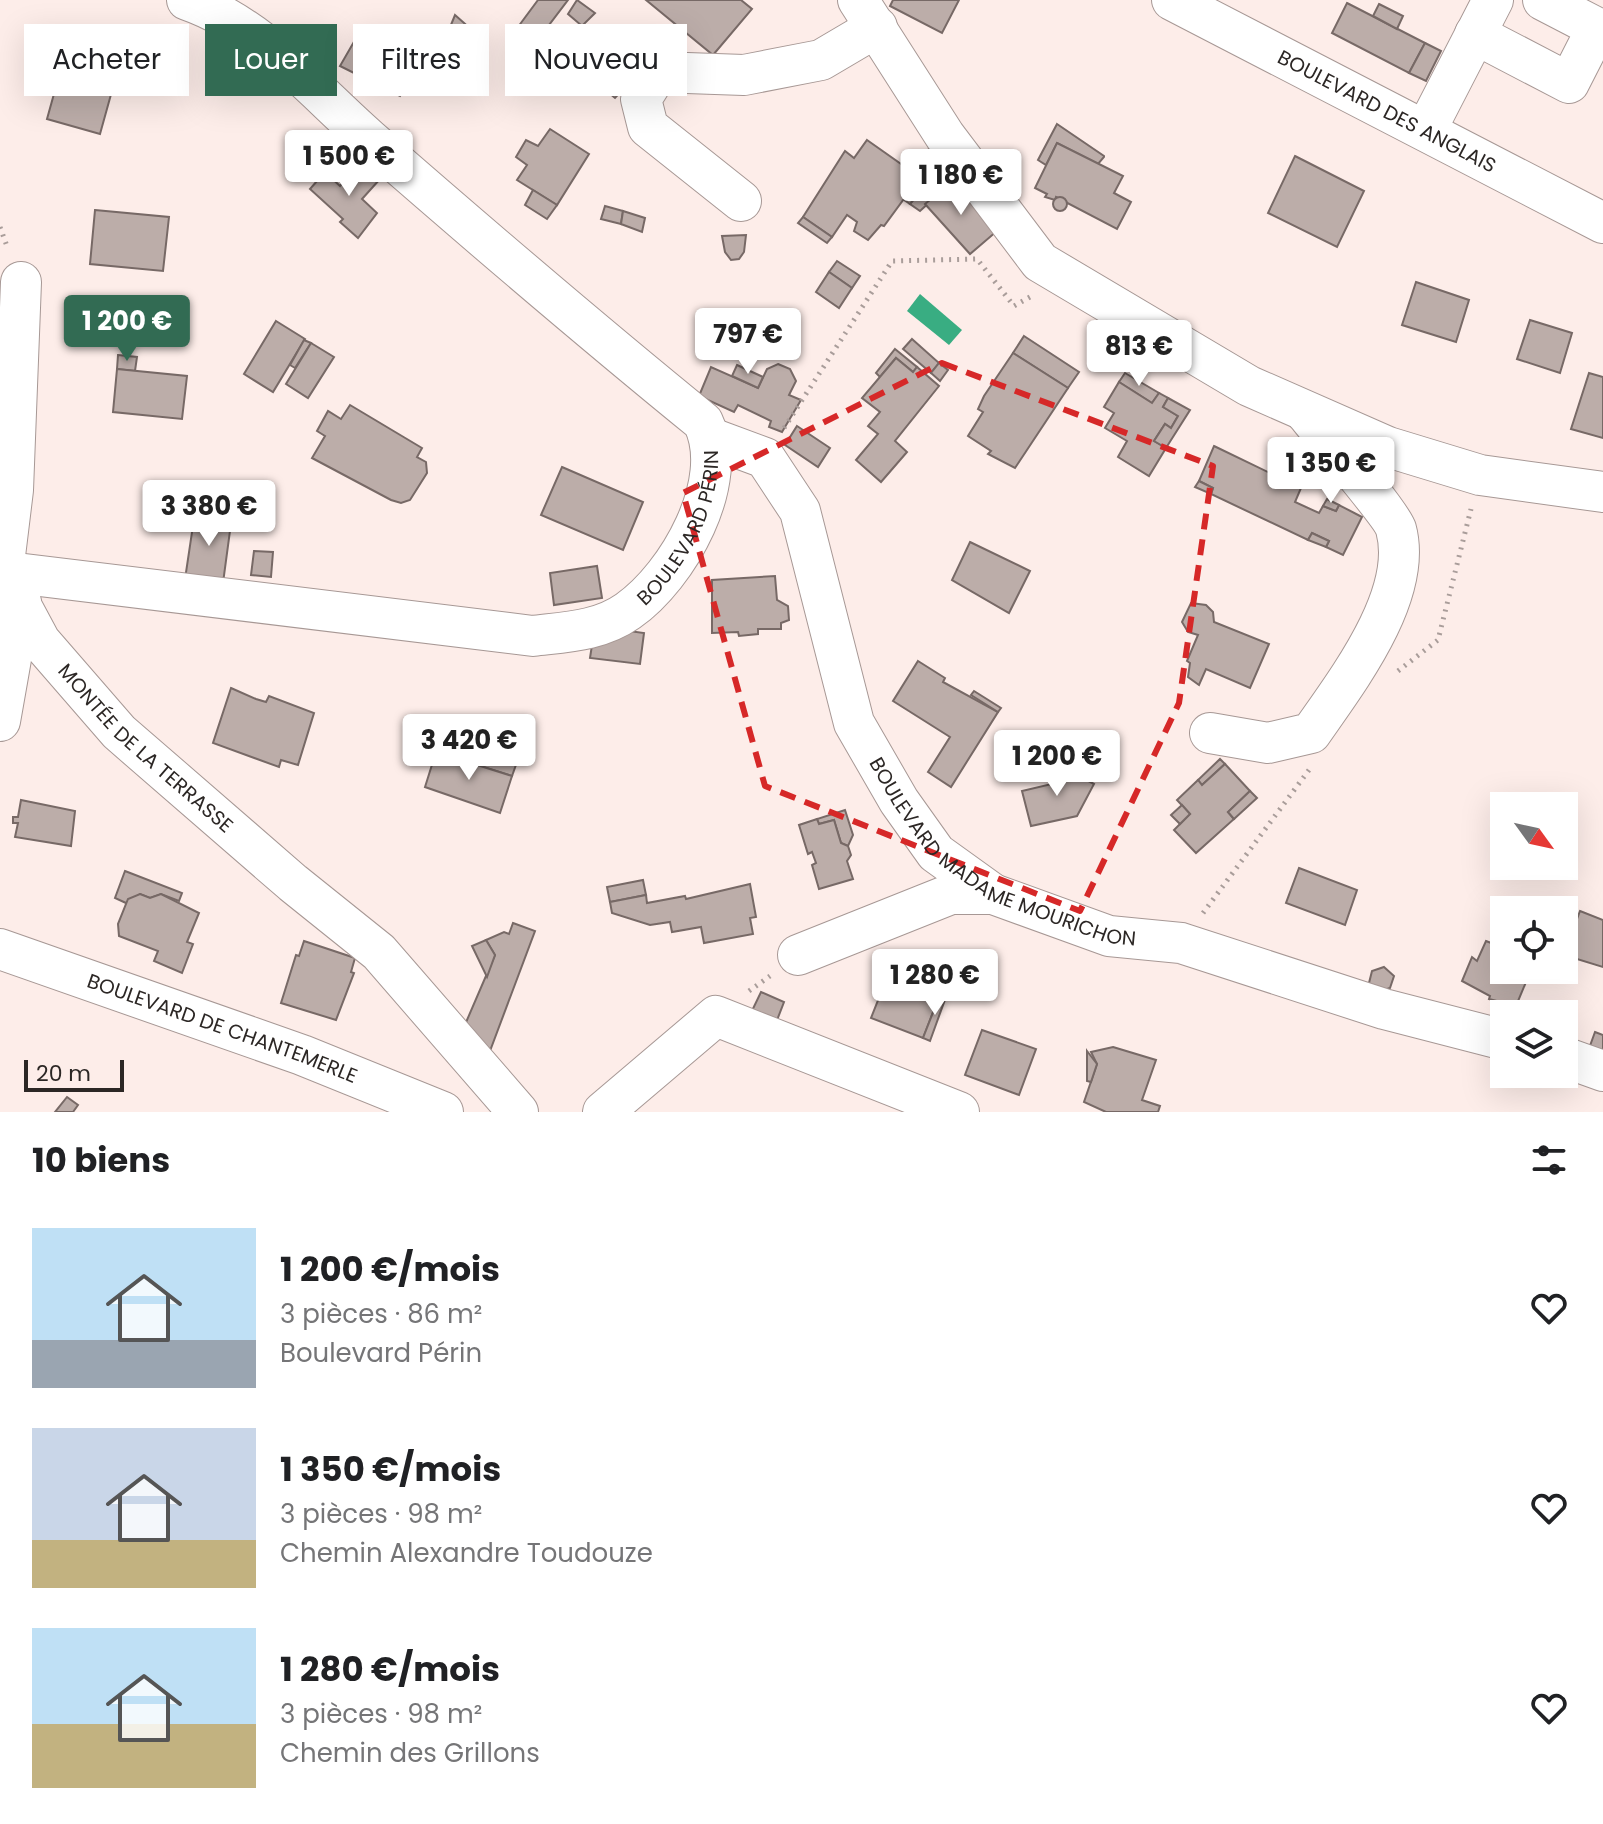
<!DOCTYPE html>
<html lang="fr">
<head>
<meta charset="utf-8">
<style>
	body { margin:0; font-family:Poppins,sans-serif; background:#f2f2f2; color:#202124; height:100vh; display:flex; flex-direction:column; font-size:30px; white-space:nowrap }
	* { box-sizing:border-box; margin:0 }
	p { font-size:26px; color:#757577 }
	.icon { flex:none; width:44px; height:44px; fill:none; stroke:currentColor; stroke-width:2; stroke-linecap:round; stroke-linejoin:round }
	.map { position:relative; height:1112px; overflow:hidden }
	.drawer { display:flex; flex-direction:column; background:#fff; flex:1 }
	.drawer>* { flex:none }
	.hud { position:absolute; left:24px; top:24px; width:800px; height:72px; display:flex; gap:16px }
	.needle { width:52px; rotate:123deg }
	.buttons { position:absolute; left:1490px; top:792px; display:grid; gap:16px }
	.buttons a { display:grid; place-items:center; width:88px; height:88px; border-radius:0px; background:#fff; box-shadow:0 8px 32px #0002; font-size:40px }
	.scale { position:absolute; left:24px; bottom:20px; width:100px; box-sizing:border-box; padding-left:8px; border:4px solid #2c2725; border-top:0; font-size:22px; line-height:28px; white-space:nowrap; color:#2c2725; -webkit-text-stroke:6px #fdede9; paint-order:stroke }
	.price { position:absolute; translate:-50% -68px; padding:0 18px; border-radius:8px; background:#fff; color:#222; font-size:26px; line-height:52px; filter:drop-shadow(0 2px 4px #0008) }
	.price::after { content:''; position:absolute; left:50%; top:48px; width:24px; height:18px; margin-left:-12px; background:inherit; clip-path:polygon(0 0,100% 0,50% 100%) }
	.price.selected { background:#326b53; color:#fff }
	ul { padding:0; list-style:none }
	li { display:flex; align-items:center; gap:24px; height:200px; padding:0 32px }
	li span { display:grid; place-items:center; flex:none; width:224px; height:160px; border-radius:0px; color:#555 }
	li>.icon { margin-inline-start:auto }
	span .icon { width:96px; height:96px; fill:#fffc; stroke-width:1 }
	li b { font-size:34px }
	h2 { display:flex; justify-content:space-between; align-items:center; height:96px; padding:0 32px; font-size:34px }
	.chip { padding:0 28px; border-radius:0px; background:#fff; box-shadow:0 8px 32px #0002; font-size:28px; line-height:72px }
	.chip.selected { background:#326b53; color:#fff }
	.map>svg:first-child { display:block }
	.water { fill:#39ad82 }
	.building { fill:#bcada9; stroke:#776966; stroke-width:2 }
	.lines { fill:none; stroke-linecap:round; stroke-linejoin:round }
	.minor-casing { stroke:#a79895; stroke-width:42 }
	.path { stroke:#a99d9a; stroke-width:5; stroke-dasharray:2 6; stroke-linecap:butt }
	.minor { stroke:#fff; stroke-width:40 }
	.marked { fill:none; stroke:#d62828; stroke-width:6; stroke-dasharray:16 10; stroke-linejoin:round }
	.labels { text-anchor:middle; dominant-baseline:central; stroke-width:6; stroke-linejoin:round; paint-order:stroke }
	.street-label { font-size:20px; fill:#2c2725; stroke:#fdede9 }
</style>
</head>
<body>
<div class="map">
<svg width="1603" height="1112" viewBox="0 0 1603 1112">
	<rect width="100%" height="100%" fill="#fdede9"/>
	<!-- water -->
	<path class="water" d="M 920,294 L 962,330 L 949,345 L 907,311 Z"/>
	<!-- building -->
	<g class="building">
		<path d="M 538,0 L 568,0 L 533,46 L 515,31 Z"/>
		<path d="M 577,0 L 595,13 L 582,26 L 568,14 Z"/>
		<path d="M 646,0 L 741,0 L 752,9 L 713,55 Z"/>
		<path d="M 893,0 L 959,0 L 942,33 L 890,6 Z"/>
		<path d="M 1347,3 L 1425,43 L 1409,73 L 1332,33 Z"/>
		<path d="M 1379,4 L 1403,16 L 1397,29 L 1373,16 Z"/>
		<path d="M 455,15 L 472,30 L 463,56 L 444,42 Z"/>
		<path d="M 373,26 L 424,58 L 400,96 L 340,66 L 355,40 L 362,43 Z"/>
		<path d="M 554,31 L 570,43 L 551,61 L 540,52 Z"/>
		<path d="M 1425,43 L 1441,51 L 1426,81 L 1409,73 Z"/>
		<path d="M 62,65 L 115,80 L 100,134 L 47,119 Z"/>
		<path d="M 612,66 L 630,82 L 615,98 L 597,83 Z"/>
		<path d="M 1057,124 L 1104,156 L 1104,157 L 1098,164 L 1057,143 L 1046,165 L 1038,160 Z"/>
		<path d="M 550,129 L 589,154 L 557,205 L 517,180 L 527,165 L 516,157 L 526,140 L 538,146 Z"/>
		<path d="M 867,140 L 921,178 L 938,152 L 956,178 L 920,211 L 910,204 L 919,193 L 912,188 L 884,226 L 881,225 L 868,240 L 854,231 L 857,222 L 847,215 L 832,237 L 803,217 L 845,151 L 854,158 Z"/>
		<path d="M 933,143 L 938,152 L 921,178 L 913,172 Z"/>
		<path d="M 1057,143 L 1123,176 L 1114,193 L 1131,202 L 1117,229 L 1056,197 L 1055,200 L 1045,197 L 1047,194 L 1035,188 Z"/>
		<path d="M 1295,156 L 1364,191 L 1337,247 L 1268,213 Z"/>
		<path d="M 361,162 L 380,179 L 362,199 L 377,213 L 358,238 L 340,222 L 343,219 L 310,189 L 325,172 L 340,186 Z"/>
		<path d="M 954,180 L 997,231 L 970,254 L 925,204 Z"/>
		<path d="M 912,188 L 919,193 L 910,204 L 904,200 Z"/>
		<path d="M 533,190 L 557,205 L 547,219 L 525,205 Z"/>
		<circle cx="1060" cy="204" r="7"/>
		<path d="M 605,206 L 623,211 L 621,224 L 601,219 Z"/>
		<path d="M 95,210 L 169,217 L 163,271 L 90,264 Z"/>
		<path d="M 623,211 L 645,218 L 642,232 L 621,224 Z"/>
		<path d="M 803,217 L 832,237 L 827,243 L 798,223 Z"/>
		<path d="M 746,235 L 744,252 L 739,259 L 731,260 L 725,252 L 722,236 Z"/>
		<path d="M 837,261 L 860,276 L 852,288 L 829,272 Z"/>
		<path d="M 829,272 L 852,288 L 839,308 L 816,292 Z"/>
		<path d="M 1416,282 L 1469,300 L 1456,342 L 1402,325 Z"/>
		<path d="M 1530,320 L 1572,333 L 1560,373 L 1517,359 Z"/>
		<path d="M 276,321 L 305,339 L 273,392 L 244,374 Z"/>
		<path d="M 1024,336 L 1079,372 L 1068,388 L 1013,353 Z"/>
		<path d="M 912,339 L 939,363 L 931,373 L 903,349 Z"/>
		<path d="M 304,340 L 311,343 L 295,368 L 290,365 Z"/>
		<path d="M 311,343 L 334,357 L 308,398 L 286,384 Z"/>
		<path d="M 895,349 L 917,367 L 913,372 L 896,358 L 880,377 L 876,373 Z"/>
		<path d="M 1013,353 L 1068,388 L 1015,468 L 988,454 L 991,451 L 968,436 L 983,412 L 978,409 L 984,396 Z"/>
		<path d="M 118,355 L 137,357 L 135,371 L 117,369 Z"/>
		<path d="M 896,358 L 913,372 L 917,367 L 939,386 L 895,441 L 907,452 L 881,482 L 856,460 L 878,434 L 868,426 L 880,412 L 862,398 Z"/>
		<path d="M 939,363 L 948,370 L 940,381 L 931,373 Z"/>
		<path d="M 778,364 L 790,369 L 796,381 L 789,395 L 801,400 L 782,432 L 769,427 L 771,421 L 738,405 L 734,412 L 699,396 L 711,367 L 758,388 L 767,369 Z"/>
		<path d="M 737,365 L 763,377 L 758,388 L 732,376 Z"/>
		<path d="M 117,369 L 187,376 L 182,419 L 113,412 Z"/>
		<path d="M 1125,373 L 1159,393 L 1152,403 L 1119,382 Z"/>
		<path d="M 1589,373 L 1603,377 L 1603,438 L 1571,429 Z"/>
		<path d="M 1119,382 L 1152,403 L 1159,393 L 1168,398 L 1163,407 L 1178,416 L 1171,428 L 1165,424 L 1154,441 L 1166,448 L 1149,476 L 1118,457 L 1127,441 L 1105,428 L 1114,413 L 1104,407 Z"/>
		<path d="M 1168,398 L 1190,410 L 1166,448 L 1154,441 L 1165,424 L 1171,428 L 1178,416 L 1163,407 Z"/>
		<path d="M 350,405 L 422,448 L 417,457 L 426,462 L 427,473 L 410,500 L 401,503 L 391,500 L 312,458 L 325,436 L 317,431 L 328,411 L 341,419 Z"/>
		<path d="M 797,426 L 830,448 L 818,467 L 785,445 Z"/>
		<path d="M 1214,446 L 1301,488 L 1295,502 L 1319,513 L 1323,506 L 1336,511 L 1339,505 L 1362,517 L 1343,555 L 1326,547 L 1329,541 L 1312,533 L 1308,540 L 1211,494 L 1213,488 L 1199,481 Z"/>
		<path d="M 562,467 L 643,502 L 623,550 L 541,515 Z"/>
		<path d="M 1199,481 L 1213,488 L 1211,494 L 1195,487 Z"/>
		<path d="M 1327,499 L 1339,505 L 1336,511 L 1323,506 Z"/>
		<path d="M 195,512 L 232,516 L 223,583 L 185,579 Z"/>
		<path d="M 1312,533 L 1329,541 L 1326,547 L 1308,540 Z"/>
		<path d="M 970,542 L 1030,571 L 1009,613 L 952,580 Z"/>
		<path d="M 254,551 L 273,552 L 271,577 L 251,575 Z"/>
		<path d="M 597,566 L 602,598 L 554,605 L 550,573 Z"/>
		<path d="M 775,576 L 777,600 L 788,606 L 789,620 L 781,623 L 781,629 L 758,629 L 758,634 L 739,636 L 738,632 L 712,633 L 712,580 Z"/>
		<path d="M 1191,603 L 1206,605 L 1213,612 L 1214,622 L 1269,644 L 1250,688 L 1206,669 L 1199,685 L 1188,677 L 1190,663 L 1187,661 L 1198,635 L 1188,632 L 1182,622 Z"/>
		<path d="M 629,631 L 644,633 L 640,664 L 590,658 L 592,645 Z"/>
		<path d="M 918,661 L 945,678 L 943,682 L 998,712 L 951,787 L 928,772 L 950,737 L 893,701 Z"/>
		<path d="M 231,688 L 256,699 L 266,702 L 269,696 L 314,713 L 298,765 L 281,760 L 279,767 L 213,743 Z"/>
		<path d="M 974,691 L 1001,708 L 998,712 L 971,695 Z"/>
		<path d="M 441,737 L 517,762 L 512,776 L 436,752 Z"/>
		<path d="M 436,752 L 512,776 L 500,813 L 425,787 Z"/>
		<path d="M 1220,759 L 1225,764 L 1202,785 L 1198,780 Z"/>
		<path d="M 1225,764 L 1250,791 L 1228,812 L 1234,819 L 1196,853 L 1174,830 L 1190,814 L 1177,800 L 1198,780 L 1202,785 Z"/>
		<path d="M 1061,766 L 1094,784 L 1077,816 L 1031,826 L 1022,791 L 1052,784 Z"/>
		<path d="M 1250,791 L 1257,798 L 1234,819 L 1228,812 Z"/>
		<path d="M 21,800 L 75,811 L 71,846 L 15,837 L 18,823 L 13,823 L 13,817 L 18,817 Z"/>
		<path d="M 1182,805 L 1190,814 L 1180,824 L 1171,815 Z"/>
		<path d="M 845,810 L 853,835 L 848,846 L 841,843 L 834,820 L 819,824 L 817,819 Z"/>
		<path d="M 817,819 L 819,824 L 834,820 L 841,843 L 848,846 L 851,855 L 847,861 L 853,879 L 819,889 L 812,865 L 816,863 L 812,852 L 808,854 L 799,825 Z"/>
		<path d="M 1299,868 L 1357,890 L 1345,925 L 1286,903 Z"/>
		<path d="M 125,871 L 182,893 L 179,901 L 161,894 L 150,898 L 140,894 L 126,903 L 115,898 Z"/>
		<path d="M 643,880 L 646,895 L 610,902 L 607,887 Z"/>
		<path d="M 750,884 L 756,917 L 750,918 L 753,934 L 704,943 L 701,927 L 672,932 L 670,922 L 650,925 L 612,913 L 610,902 L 646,895 L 647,903 L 685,896 L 686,899 Z"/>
		<path d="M 140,894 L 150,898 L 161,894 L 199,913 L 187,942 L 193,944 L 182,973 L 154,961 L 158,951 L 119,936 L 118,924 L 128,899 Z"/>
		<path d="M 1580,911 L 1603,920 L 1603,967 L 1564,955 L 1564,923 L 1574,927 Z"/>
		<path d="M 513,923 L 535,931 L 487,1059 L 464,1027 L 495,955 L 486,940 L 504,932 L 509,934 Z"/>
		<path d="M 486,940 L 495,955 L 487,977 L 472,946 Z"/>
		<path d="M 304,941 L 355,958 L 351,972 L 354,973 L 336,1020 L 281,1003 L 296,955 L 299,956 Z"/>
		<path d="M 1486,941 L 1504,948 L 1504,970 L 1531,970 L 1516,1006 L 1489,999 L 1490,996 L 1462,981 L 1472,957 L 1477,961 Z"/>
		<path d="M 1384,967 L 1394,976 L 1390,988 L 1378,992 L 1369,983 L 1372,971 Z"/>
		<path d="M 890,970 L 942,989 L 923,1038 L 871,1018 Z"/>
		<path d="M 761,992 L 784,1002 L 774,1028 L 749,1017 Z"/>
		<path d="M 941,992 L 947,994 L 930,1041 L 923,1038 Z"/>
		<path d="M 982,1030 L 1036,1049 L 1019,1095 L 965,1075 Z"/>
		<path d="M 1595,1032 L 1603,1035 L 1603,1059 L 1587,1054 Z"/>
		<path d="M 1113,1047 L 1156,1060 L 1142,1100 L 1160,1106 L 1158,1112 L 1106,1112 L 1084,1102 L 1097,1064 L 1091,1052 Z"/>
		<path d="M 1087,1051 L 1097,1064 L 1091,1082 L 1087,1081 Z"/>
		<path d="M 67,1097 L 78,1105 L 73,1112 L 55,1112 Z"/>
	</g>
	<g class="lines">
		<!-- minor casing -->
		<g class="minor-casing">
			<g id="minor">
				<path d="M 858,0 L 945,136 L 1040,262 L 1249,386 L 1388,447 L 1480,475 L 1603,492"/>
				<path id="s1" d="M 1172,0 L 1603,223"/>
				<path d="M 1475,34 L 1569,83 L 1597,28 L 1543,0"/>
				<path d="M 1426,130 L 1493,0"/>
				<path d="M 741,201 L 648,127 L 641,99 L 658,72 L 744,75 L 821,60 L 877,27"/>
				<path id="s2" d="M 21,282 L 13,490 L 3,572 L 40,641 L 119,732 L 293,883 L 379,952 L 518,1112"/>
				<path id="s3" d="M 711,438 L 765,458 L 800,511 L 854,723 L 899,801 L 936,853 L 993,894 L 1109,936 L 1181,943 L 1384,1009 L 1504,1040"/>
				<path id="s4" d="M 0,571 L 533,636 C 566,632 600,631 628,611 C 678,576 732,481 703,422 C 590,330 479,235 369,139 C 311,88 261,26 187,0"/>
				<path d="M 0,721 L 21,602"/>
				<path d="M 1210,733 L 1268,743 L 1311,733 C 1347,681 1414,595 1396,529 C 1392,515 1320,431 1306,413"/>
				<path id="s5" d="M 0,949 L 302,1055 L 443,1112"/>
				<path d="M 798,955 L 951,894 L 993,894"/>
				<path d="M 1564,1057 L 1603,1071"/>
				<path d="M 603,1112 L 716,1016 L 959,1112"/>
			</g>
		</g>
		<!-- path -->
		<g class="path">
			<path d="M 0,227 L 8,249"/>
			<path d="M 784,428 L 892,261 L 977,259 L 1014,306 L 1030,297"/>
			<path d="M 1398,671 L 1438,640 L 1471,509"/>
			<path d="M 1203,913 L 1309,770"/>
			<path d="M 749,991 L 770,976"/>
		</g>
		<!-- minor -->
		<use href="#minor" class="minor"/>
	</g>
	<!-- marked area -->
	<path class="marked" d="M 942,363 L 1213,466 L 1179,703 L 1080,911 L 765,786 L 683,493 Z"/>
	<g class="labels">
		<!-- street labels -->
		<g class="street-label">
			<text stroke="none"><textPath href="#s1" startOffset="242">BOULEVARD DES ANGLAIS</textPath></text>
			<text stroke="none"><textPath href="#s4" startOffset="738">BOULEVARD PÉRIN</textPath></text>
			<text stroke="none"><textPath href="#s2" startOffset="520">MONTÉE DE LA TERRASSE</textPath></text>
			<text stroke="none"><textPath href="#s3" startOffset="548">BOULEVARD MADAME MOURICHON</textPath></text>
			<text stroke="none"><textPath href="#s5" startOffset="236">BOULEVARD DE CHANTEMERLE</textPath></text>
		</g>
	</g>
</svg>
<div class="buttons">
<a><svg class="needle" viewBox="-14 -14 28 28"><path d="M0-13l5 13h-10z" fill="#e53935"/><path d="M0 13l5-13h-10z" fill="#757577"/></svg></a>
<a><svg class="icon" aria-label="locate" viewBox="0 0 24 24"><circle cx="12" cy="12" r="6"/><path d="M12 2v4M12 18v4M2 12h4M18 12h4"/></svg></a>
<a><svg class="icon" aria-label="layers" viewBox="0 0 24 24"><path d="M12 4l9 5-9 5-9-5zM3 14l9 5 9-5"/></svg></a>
</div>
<div class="scale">20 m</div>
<b class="price" style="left:349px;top:198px">1 500 €</b>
<b class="price" style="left:961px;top:217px">1 180 €</b>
<b class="price selected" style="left:127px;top:363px">1 200 €</b>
<b class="price" style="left:748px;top:376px">797 €</b>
<b class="price" style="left:1139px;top:388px">813 €</b>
<b class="price" style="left:1331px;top:505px">1 350 €</b>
<b class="price" style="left:209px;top:548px">3 380 €</b>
<b class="price" style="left:469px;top:782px">3 420 €</b>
<b class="price" style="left:1057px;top:798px">1 200 €</b>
<b class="price" style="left:935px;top:1017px">1 280 €</b>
<div class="hud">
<a class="chip">Acheter</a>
<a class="chip selected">Louer</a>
<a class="chip">Filtres</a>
<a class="chip">Nouveau</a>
</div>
</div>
<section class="drawer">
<h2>10 biens<svg class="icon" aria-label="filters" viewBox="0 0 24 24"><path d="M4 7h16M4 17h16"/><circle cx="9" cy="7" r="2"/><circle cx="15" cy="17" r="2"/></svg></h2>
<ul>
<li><span style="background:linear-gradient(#bfe0f5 70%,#9aa5b1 0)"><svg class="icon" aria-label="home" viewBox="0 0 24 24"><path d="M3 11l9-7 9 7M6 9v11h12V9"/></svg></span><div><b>1 200 €/mois</b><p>3 pièces · 86 m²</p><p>Boulevard Périn</p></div><svg class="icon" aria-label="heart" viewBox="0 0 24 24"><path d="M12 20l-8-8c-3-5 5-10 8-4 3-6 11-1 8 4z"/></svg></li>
<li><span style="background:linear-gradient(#c9d6e8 70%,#c2b280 0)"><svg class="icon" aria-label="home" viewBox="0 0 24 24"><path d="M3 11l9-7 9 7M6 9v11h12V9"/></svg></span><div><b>1 350 €/mois</b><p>3 pièces · 98 m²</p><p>Chemin Alexandre Toudouze</p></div><svg class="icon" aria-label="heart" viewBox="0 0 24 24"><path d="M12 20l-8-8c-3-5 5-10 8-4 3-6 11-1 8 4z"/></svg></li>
<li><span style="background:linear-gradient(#bfe0f5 60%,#c2b280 0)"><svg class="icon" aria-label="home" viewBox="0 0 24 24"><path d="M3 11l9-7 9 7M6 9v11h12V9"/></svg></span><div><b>1 280 €/mois</b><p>3 pièces · 98 m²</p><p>Chemin des Grillons</p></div><svg class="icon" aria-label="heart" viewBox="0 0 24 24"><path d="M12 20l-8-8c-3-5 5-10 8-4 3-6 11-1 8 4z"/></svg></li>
</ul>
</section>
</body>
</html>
